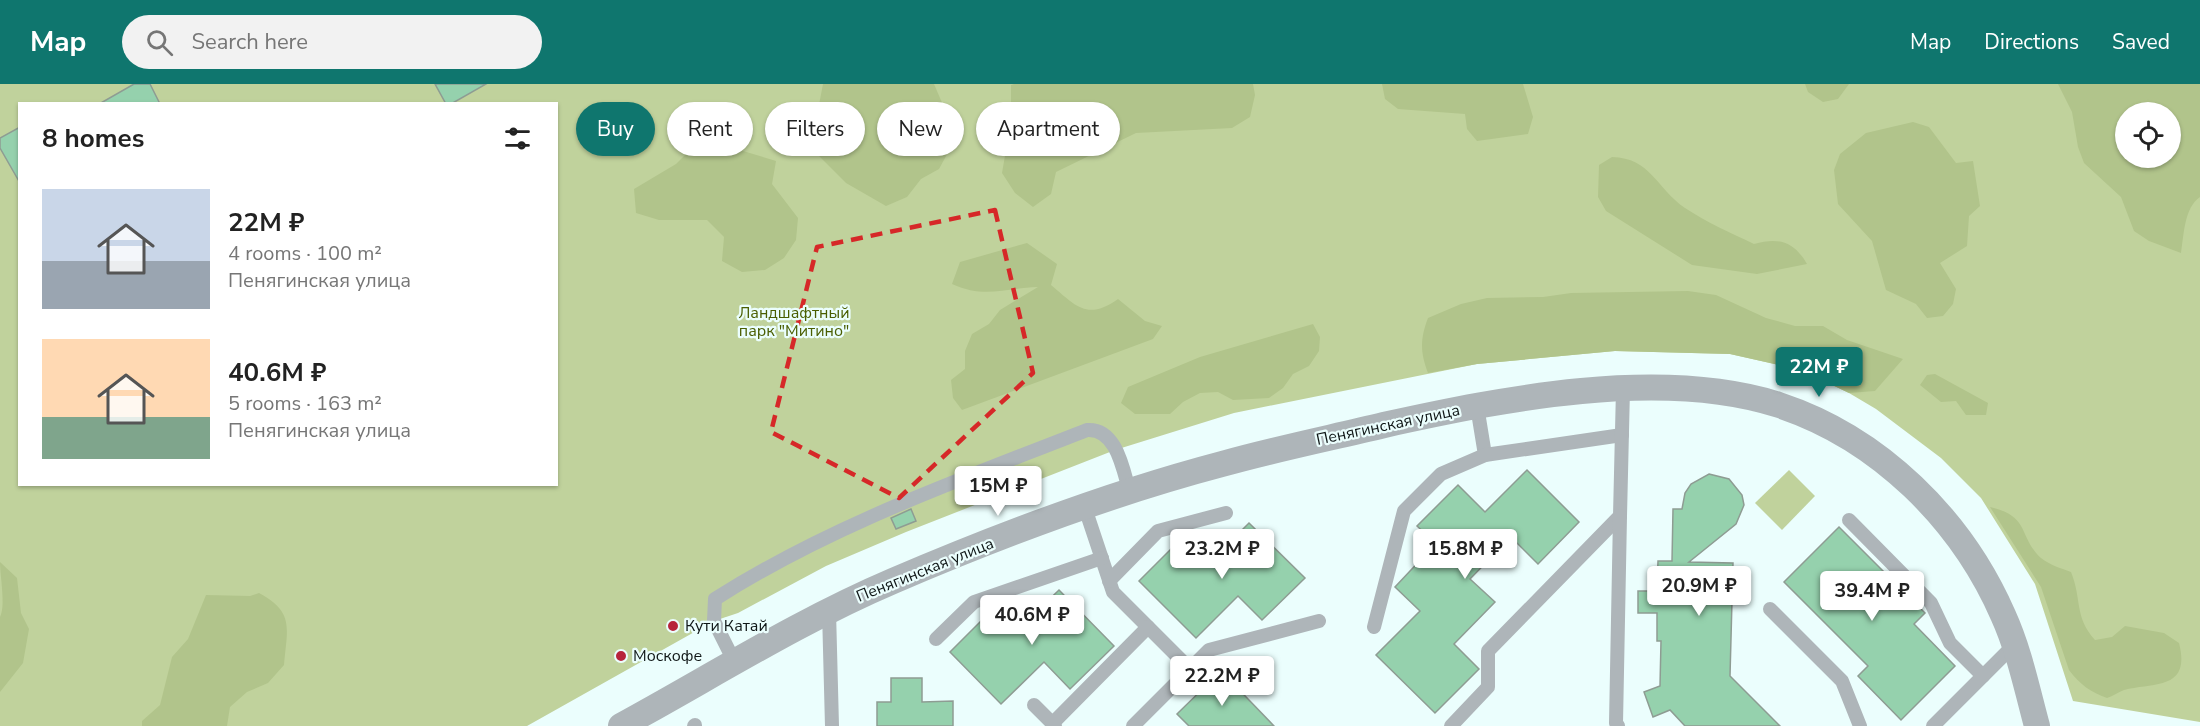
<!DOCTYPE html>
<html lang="en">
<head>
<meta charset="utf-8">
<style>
	body { margin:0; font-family:"Nunito Sans",sans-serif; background:#f2f2f2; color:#222; height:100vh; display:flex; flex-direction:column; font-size:22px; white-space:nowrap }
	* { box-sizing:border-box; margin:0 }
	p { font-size:20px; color:#767676 }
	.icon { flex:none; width:33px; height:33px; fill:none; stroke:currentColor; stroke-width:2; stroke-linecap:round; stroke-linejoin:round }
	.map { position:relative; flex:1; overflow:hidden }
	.side { position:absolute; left:18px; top:18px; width:540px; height:384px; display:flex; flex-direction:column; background:#fff; border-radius:0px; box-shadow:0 2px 4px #0004 }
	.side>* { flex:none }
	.top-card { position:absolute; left:576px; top:18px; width:570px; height:54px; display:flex; gap:12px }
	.buttons { position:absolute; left:2115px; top:18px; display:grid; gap:12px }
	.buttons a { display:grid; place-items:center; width:66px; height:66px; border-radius:50%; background:#fff; box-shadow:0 2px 4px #0004; font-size:30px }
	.price { position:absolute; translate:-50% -51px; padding:0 14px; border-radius:6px; background:#fff; color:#222; font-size:20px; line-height:39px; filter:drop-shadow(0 2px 3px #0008) }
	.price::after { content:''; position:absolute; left:50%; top:36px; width:18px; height:14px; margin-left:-9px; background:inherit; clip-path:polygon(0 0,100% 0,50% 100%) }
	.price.active { background:#0f766e; color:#fff }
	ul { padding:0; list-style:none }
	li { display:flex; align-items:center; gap:18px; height:150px; padding:0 24px }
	li span { display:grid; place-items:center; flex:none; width:168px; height:120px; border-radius:0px; color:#555 }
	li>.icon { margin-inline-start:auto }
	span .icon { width:72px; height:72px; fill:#fffc; stroke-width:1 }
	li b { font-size:26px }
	h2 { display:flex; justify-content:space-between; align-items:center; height:72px; padding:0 24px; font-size:26px }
	.chip { padding:0 21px; border-radius:27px; background:#fff; box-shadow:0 2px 4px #0004; font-size:21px; line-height:54px }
	.chip.active { background:#0f766e; color:#fff }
	header { display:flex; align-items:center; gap:36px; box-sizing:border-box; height:84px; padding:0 30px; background:#0f766e; color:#fff }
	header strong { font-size:28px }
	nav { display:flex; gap:33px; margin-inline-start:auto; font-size:21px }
	.search { width:420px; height:54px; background:#f2f2f2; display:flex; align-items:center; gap:15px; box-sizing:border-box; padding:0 21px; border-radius:33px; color:#767676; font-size:22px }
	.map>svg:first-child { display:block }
	.green { fill:#c0d29c; fill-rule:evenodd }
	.forest { fill:#b1c48b; fill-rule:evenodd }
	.building { fill:#95d1ad; stroke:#8e9c93; stroke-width:1.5 }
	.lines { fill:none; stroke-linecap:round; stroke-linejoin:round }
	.service { stroke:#aeb5b9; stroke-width:14 }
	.minor { stroke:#aeb5b9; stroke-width:26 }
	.marked { fill:none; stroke:#d62828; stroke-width:4.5; stroke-dasharray:12 8; stroke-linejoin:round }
	.poi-dot { fill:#b7253c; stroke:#ebfefd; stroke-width:2 }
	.labels { text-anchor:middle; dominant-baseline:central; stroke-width:4.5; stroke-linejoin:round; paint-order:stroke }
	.park-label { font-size:16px; fill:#4a5e01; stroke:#ebfefd }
	.street-label { font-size:16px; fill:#0f1616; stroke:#ebfefd }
	.poi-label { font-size:16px; fill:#0f1616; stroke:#ebfefd; text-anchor:start }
</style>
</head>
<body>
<header>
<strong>Map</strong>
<div class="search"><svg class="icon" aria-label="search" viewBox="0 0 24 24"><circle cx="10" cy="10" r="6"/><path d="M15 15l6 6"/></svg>Search here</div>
<nav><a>Map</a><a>Directions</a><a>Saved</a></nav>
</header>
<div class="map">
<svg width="2200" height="642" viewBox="0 0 2200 642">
	<rect width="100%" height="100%" fill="#ebfefd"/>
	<!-- green -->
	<g class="green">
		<path d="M 0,0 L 2200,0 L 2200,638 L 2073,617 L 2035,500 L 1981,414 L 1941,374 L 1876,325 L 1849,309 L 1801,286 L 1730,270 L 1615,267 L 1477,280 L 1234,329 L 1115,366 L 906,448 L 826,482 L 738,529 L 714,537 L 527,642 L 0,642 ZM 20,20 L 556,20 L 556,400 L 20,400 ZM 2126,28 L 2170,28 L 2170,74 L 2126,74 Z"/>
		<path d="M 1789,386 L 1815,412 L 1782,446 L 1755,419 Z"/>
	</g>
	<!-- forest -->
	<g class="forest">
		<path d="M 823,0 L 934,0 L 952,42 L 951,63 L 939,85 L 921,95 L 907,113 L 886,122 L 846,99 L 818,71 L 818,26 Z"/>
		<path d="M 1014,0 L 1253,0 L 1255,11 L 1250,33 L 1232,44 L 1136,49 L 1056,88 L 1051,110 L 1033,123 L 1015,109 L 1002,89 L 1006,66 L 1033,32 L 1011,25 L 1011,1 Z"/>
		<path d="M 1382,0 L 1523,0 L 1533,33 L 1528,50 L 1477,57 L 1467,45 L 1465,30 L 1398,25 L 1385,15 Z"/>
		<path d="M 1805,0 L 1849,0 L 1838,15 L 1823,18 L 1808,8 Z"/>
		<path d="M 2058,0 L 2200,0 L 2200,113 C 2184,124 2184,151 2181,169 L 2149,157 L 2134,147 L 2121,113 L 2084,79 L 2078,63 L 2072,28 ZM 2126,28 L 2170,28 L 2170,74 L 2126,74 Z"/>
		<path d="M 1913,38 L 1929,43 L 1956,79 L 1973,77 L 1980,122 L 1969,132 L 1967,162 L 1940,179 L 1956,205 L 1953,220 L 1943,232 L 1927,234 L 1916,220 L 1886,206 L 1872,157 L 1838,120 L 1834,86 L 1840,70 L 1866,49 Z"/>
		<path d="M 713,53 L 733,64 L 776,77 L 772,100 L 798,134 L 796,156 L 784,174 L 765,186 L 742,188 L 722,177 L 724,153 L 707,136 L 659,136 L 636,129 L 634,105 L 676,80 L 693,63 Z"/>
		<path d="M 1612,73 C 1651,74 1656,104 1685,124 C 1706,138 1731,149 1754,160 C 1778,153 1794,157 1807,180 L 1757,190 L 1692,181 L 1606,127 L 1598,113 L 1599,81 Z"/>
		<path d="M 1027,159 L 1057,180 L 1051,201 C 1076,222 1087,237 1118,215 L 1145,237 L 1162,242 L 1153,255 L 962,326 L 953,314 L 951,296 L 965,285 L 965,267 L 972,250 L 989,240 L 1000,226 L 1038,203 C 1004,204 985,215 952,200 L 960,178 Z"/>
		<path d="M 1688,207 L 1716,211 L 1766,234 L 1795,242 L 1823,242 L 1847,256 L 1903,275 L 1875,307 L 1849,309 L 1801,286 L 1730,270 L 1615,267 L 1477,280 L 1428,289 C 1420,268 1420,255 1428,234 L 1461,220 L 1487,214 L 1543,213 L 1571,209 Z"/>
		<path d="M 1313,240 L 1320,253 L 1319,267 L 1309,282 L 1293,290 L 1283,304 L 1269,314 L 1233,316 L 1218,308 L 1200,309 L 1183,318 L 1170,330 L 1135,330 L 1121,319 L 1128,303 L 1200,273 Z"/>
		<path d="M 1935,290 L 1988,319 L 1986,331 L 1966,331 L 1956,317 L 1941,318 L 1920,301 L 1927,291 Z"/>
		<path d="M 1990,423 C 2031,432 2018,453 2041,474 C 2050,481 2060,484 2071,488 C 2082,515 2074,533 2095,556 L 2112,553 L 2125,542 L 2164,549 L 2179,559 C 2191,606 2155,598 2124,606 C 2119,608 2113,612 2107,614 C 2091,608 2080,601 2069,586 L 2041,503 Z"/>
		<path d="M 0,478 L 17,494 L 21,529 L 29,545 L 23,579 L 0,608 L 0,533 C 6,522 0,493 0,478 Z"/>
		<path d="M 259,509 C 295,528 287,545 284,581 L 268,599 L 247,608 L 230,623 L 227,642 L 142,642 L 142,637 L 160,621 L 172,573 L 188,555 L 206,511 L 250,512 Z"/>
	</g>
	<!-- building -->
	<g class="building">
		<path d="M 134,0 L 150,0 L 160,20 L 99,20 Z"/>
		<path d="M 435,0 L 486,0 L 451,20 L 446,20 Z"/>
		<path d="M 20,43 L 20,99 L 0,64 L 0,54 Z"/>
		<path d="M 1527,386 L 1579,438 L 1538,480 L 1511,453 L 1470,495 L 1495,518 L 1454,560 L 1479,585 L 1435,629 L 1376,571 L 1420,527 L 1395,503 L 1426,470 L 1421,465 L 1431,455 L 1417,442 L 1458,401 L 1485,428 Z"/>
		<path d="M 1709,390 L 1729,395 L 1742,411 L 1744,421 L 1736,440 L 1689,478 L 1733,479 L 1730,592 L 1780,642 L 1685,642 L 1670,626 L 1653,633 L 1644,608 L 1660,602 L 1661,557 L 1657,557 L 1657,529 L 1638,529 L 1638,507 L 1657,507 L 1658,477 L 1672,477 L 1673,425 L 1682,425 L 1685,409 L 1691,400 Z"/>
		<path d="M 911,425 L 916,437 L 896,445 L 891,434 Z"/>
		<path d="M 1249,439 L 1305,494 L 1262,536 L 1238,512 L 1196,554 L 1139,497 L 1181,455 L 1207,481 Z"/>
		<path d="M 1839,443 L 1925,529 L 1914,540 L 1955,582 L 1901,636 L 1858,592 L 1868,582 L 1784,498 Z"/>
		<path d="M 1059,506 L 1114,562 L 1070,605 L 1044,578 L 1001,620 L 950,568 L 994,524 L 1006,536 L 1022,519 L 1033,531 Z"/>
		<path d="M 1221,587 L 1274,642 L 1189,642 L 1177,630 Z"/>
		<path d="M 891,594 L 922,594 L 922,618 L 953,617 L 953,642 L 877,642 L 877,618 L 891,618 Z"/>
	</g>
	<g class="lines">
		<!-- service -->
		<g class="service">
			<path d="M 1477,322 L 1485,371"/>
			<path d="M 1085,424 L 1113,508 L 1190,585 L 1133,642"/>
			<path d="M 1849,436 L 1931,519 L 1950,559 L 1983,592"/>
			<path d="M 1109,497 L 1158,447 L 1226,429"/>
			<path d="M 1770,525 L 1842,597 L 1860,642"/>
			<path d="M 829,527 L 832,642"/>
			<path d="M 1374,543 L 1404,427 L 1441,390 L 1485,371 L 1622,351"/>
			<path d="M 936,555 L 974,518 L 1102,474"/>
			<path d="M 735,579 L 714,537 L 715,515 C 831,441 960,396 1087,346 C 1117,344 1123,386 1130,409"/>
			<path d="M 1190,585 L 1209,566 L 1319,537"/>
			<path d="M 1034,621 L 1055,642"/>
			<path d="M 1052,640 L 1148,543"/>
			<path d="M 694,642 L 695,641"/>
			<path d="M 1451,642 L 1488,603 L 1488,567 L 1620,432 L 1623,305"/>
			<path d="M 1618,642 L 1616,639 L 1620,432"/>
			<path d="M 1933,642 L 2014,561"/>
		</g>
		<!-- minor -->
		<path class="minor" d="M 621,642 C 711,593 799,537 893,497 C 998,452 1112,409 1222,380 C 1275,365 1330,354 1384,341 C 1502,315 1661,283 1779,321 C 1879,354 1961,435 2003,531 C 2019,566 2027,605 2037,642"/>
	</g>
	<!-- marked area -->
	<path class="marked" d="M 995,126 L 1033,289 L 899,414 L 771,348 L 817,163 Z"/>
	<!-- markers -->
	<g class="poi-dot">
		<circle cx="673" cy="542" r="6"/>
		<circle cx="621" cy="572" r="6"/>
	</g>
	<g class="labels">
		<!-- park labels -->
		<g class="park-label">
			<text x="794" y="229">Ландшафтный<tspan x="794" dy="18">парк "Митино"</tspan></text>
		</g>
		<!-- street labels -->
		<g class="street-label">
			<text transform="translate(1388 341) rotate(-12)">Пенягинская улица</text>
			<text transform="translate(925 486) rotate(-22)">Пенягинская улица</text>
		</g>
		<!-- poi labels -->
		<g class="poi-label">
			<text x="685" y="542">Кути Катай</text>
			<text x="633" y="572">Москофе</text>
		</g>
	</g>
</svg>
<div class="buttons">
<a><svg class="icon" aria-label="locate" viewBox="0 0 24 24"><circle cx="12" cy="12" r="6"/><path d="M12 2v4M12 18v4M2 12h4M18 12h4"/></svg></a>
</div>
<b class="price active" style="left:1819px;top:314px">22M ₽</b>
<b class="price" style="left:998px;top:433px">15M ₽</b>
<b class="price" style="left:1222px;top:496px">23.2M ₽</b>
<b class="price" style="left:1465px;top:496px">15.8M ₽</b>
<b class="price" style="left:1699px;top:533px">20.9M ₽</b>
<b class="price" style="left:1872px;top:538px">39.4M ₽</b>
<b class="price" style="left:1032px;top:562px">40.6M ₽</b>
<b class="price" style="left:1222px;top:623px">22.2M ₽</b>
<div class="top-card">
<a class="chip active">Buy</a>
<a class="chip">Rent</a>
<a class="chip">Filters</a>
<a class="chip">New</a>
<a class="chip">Apartment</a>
</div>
<section class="side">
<h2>8 homes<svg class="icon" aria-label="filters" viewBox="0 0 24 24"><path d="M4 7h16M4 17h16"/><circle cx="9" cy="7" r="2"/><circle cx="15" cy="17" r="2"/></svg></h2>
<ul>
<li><span style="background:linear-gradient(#c9d6e8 60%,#9aa5b1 0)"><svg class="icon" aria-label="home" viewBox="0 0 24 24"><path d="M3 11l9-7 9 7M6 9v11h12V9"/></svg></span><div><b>22M ₽</b><p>4 rooms · 100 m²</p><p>Пенягинская улица</p></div></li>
<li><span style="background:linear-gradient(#ffd9b3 65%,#7fa58c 0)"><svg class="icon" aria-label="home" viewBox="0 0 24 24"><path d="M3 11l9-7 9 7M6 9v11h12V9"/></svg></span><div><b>40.6M ₽</b><p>5 rooms · 163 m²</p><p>Пенягинская улица</p></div></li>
</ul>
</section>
</div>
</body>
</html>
